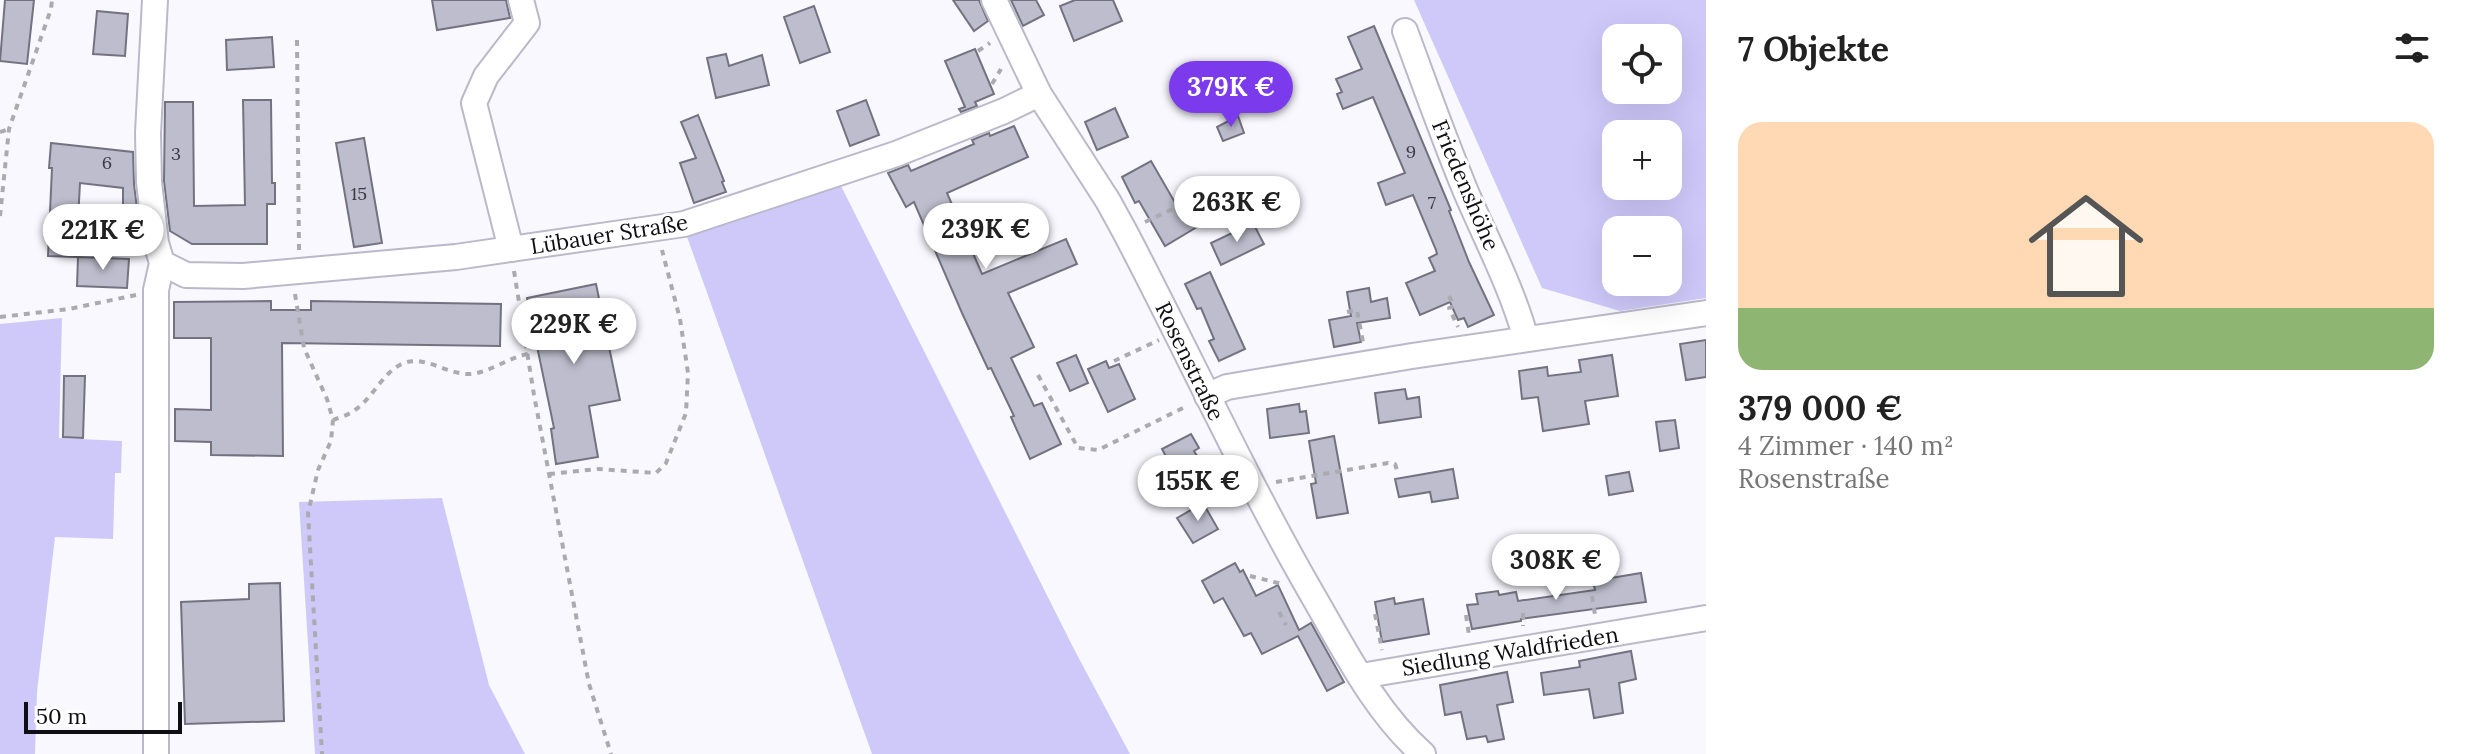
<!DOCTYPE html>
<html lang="de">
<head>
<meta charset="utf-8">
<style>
	body { margin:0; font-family:Lora,serif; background:#f2f2f2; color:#222; height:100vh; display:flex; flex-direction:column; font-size:30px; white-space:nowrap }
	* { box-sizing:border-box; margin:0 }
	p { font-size:26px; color:#767676 }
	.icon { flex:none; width:44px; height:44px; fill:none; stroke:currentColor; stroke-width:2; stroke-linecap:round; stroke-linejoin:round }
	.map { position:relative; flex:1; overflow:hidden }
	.drawer { display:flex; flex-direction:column; background:#fff; width:760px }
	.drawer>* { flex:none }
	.controls { position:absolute; left:1602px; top:24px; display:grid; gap:16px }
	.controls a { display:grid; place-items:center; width:80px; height:80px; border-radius:16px; background:#fff; box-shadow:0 8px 32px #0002; font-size:40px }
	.scale { position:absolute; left:24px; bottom:20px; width:158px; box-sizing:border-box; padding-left:8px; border:4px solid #0f0e13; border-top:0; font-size:22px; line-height:28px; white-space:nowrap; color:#0f0e13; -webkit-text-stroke:6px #fff; paint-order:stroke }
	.price { position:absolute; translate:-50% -68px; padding:0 18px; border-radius:28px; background:#fff; color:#222; font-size:26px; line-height:52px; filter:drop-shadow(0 2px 4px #0008) }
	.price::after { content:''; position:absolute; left:50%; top:48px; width:24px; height:18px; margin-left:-12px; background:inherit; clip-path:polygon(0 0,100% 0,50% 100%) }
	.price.current { background:#7c3aed; color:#fff }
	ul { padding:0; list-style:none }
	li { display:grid; align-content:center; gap:16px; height:424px; padding:0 32px }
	li span { display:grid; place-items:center; height:248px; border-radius:24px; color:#555 }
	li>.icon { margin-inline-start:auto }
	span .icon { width:144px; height:144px; fill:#fffc; stroke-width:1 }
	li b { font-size:34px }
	h2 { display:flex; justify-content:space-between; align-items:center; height:96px; padding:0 32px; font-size:34px }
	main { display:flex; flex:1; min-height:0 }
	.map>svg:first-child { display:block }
	.green { fill:#cfc9fa; fill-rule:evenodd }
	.building { fill:#bebdcd; stroke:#747280; stroke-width:2 }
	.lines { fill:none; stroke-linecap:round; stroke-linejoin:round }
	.minor-casing { stroke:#bbb9c9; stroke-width:28 }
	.path { stroke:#abaab1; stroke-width:4; stroke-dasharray:6 6; stroke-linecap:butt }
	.minor { stroke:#fff; stroke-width:24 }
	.labels { text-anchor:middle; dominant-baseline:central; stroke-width:6; stroke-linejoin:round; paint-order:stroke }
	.number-label { font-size:18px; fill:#3b3a42 }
	.street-label { font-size:22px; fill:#0f0e13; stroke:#fff }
</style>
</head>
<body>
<main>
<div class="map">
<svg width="1706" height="754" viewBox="0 0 1706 754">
	<rect width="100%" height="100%" fill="#f9f8ff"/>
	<!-- green -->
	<g class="green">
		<path d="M 1414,0 L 1706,0 L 1706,298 L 1620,311 L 1542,288 ZM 1668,38 L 1668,90 L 1616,90 L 1616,38 ZM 1668,134 L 1668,186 L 1616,186 L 1616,134 ZM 1668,230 L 1668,282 L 1616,282 L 1616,230 Z"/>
		<path d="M 841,186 L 1075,651 L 1130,754 L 872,754 L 686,234 Z"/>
		<path d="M 62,318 L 59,438 L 122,441 L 121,473 L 115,473 L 113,539 L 55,537 L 37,692 L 35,754 L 0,754 L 0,324 Z"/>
		<path d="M 442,498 L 489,685 L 525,754 L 315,754 L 299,502 Z"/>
	</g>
	<!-- building -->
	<g class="building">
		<path d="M 5,0 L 34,0 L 27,64 L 0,61 Z"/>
		<path d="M 432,0 L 506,0 L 510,18 L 437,30 Z"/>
		<path d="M 953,0 L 979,0 L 988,21 L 974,31 Z"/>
		<path d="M 1011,0 L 1036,0 L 1044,15 L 1023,26 Z"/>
		<path d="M 1075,0 L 1113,0 L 1122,21 L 1074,41 L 1060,6 Z"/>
		<path d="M 814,6 L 830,52 L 800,63 L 784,17 Z"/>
		<path d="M 97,11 L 128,14 L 125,56 L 93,54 Z"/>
		<path d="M 1374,26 L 1451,210 L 1449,211 L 1469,262 L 1494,315 L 1468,327 L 1464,318 L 1458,320 L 1450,302 L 1420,315 L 1406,283 L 1435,271 L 1429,258 L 1437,254 L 1436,250 L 1413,195 L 1386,205 L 1378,183 L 1405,173 L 1373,97 L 1343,109 L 1337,94 L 1342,92 L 1336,79 L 1362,69 L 1348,37 Z"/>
		<path d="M 272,37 L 274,67 L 227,70 L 226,40 Z"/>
		<path d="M 975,49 L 994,94 L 975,102 L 977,106 L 961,112 L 959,109 L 965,107 L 945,61 Z"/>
		<path d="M 726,54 L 729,66 L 762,55 L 769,85 L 716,98 L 707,58 Z"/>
		<path d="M 243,100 L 271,100 L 272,183 L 275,183 L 275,204 L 267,204 L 267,244 L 192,244 L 170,231 L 164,181 L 165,102 L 193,102 L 194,206 L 245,205 Z"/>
		<path d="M 866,100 L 879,135 L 850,146 L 837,111 Z"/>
		<path d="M 1115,108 L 1128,137 L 1097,150 L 1085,122 Z"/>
		<path d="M 698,115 L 724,181 L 722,182 L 726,192 L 694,203 L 680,163 L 696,158 L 681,122 Z"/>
		<path d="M 1238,116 L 1244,133 L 1223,141 L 1217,127 Z"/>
		<path d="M 1014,126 L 1028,157 L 947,193 L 982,274 L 1066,239 L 1077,264 L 1008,293 L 1034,347 L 1011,358 L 1034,406 L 1042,403 L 1061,444 L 1030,459 L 1011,417 L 1014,416 L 991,368 L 988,369 L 962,313 L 914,202 L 906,207 L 888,173 L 908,165 L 911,171 L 974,144 L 972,140 L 989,133 L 990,136 Z"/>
		<path d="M 364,138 L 382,243 L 354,247 L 336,143 Z"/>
		<path d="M 51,143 L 133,152 L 134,184 L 141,242 L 123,242 L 123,188 L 80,183 L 76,257 L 48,256 L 52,168 L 49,168 Z"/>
		<path d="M 1151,161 L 1181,213 L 1192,207 L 1202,224 L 1165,246 L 1139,201 L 1135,203 L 1122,177 Z"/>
		<path d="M 1253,223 L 1264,244 L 1221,265 L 1211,243 Z"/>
		<path d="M 78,257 L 129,259 L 127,288 L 77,286 Z"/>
		<path d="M 1210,272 L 1245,349 L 1219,361 L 1209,341 L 1214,339 L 1201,308 L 1197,309 L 1185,284 Z"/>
		<path d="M 596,284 L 620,400 L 589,406 L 598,457 L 556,464 L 551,429 L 554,428 L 527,298 Z"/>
		<path d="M 1369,288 L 1371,302 L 1387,298 L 1390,318 L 1357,323 L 1361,342 L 1334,347 L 1329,320 L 1351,316 L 1347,292 Z"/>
		<path d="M 271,301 L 271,310 L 311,310 L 311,301 L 501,304 L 500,346 L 282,343 L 283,456 L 211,455 L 211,442 L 175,441 L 175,409 L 211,410 L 211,338 L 174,338 L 174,302 Z"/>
		<path d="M 1706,340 L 1706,377 L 1686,380 L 1680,344 Z"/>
		<path d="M 1076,355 L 1088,383 L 1070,391 L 1057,363 Z"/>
		<path d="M 1612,355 L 1618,396 L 1585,401 L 1589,424 L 1543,431 L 1538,397 L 1522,399 L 1519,371 L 1547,367 L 1548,376 L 1581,372 L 1579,360 Z"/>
		<path d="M 1106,361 L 1109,368 L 1119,364 L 1135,399 L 1108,412 L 1088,369 Z"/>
		<path d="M 64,376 L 85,376 L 83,438 L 63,437 Z"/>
		<path d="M 1405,389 L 1407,399 L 1419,397 L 1421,417 L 1379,423 L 1375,393 Z"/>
		<path d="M 1299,404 L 1300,412 L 1306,411 L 1309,433 L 1270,438 L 1267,409 Z"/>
		<path d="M 1675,420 L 1679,448 L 1660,451 L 1656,422 Z"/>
		<path d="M 1191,434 L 1199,448 L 1194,451 L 1204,467 L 1179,481 L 1162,449 Z"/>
		<path d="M 1334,436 L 1348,513 L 1317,518 L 1311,484 L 1316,483 L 1309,441 Z"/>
		<path d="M 1453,469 L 1458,498 L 1432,502 L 1430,492 L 1399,497 L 1395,479 Z"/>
		<path d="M 1629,472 L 1633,491 L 1609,495 L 1606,476 Z"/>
		<path d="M 1203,503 L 1218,529 L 1193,543 L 1177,518 Z"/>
		<path d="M 1235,563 L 1240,572 L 1243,570 L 1256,596 L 1278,585 L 1299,630 L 1311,623 L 1344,682 L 1327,691 L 1298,636 L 1262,654 L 1251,633 L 1244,636 L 1223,598 L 1214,603 L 1202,581 Z"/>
		<path d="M 1641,573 L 1646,602 L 1521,619 L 1521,621 L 1472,629 L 1467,605 L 1478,604 L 1476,594 L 1498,591 L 1499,595 L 1516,592 L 1518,601 L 1595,590 L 1593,581 Z"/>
		<path d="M 280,583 L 284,721 L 185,724 L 181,602 L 249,599 L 249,584 Z"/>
		<path d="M 1394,598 L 1395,604 L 1423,599 L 1429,634 L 1382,642 L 1375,602 Z"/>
		<path d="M 1631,651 L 1636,679 L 1619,683 L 1623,713 L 1594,718 L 1589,689 L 1544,695 L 1541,673 L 1580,667 L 1579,661 Z"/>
		<path d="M 1507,672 L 1513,702 L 1497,705 L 1504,739 L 1488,742 L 1486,736 L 1467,739 L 1461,712 L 1445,715 L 1440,685 Z"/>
	</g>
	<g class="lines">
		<!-- minor casing -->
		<g class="minor-casing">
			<g id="minor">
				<path d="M 155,0 L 148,133 L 149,182 L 156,243 L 162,263 L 156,290 L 156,754"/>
				<path d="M 994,0 L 1039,94 L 1108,201 L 1125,232 C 1188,352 1244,476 1312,594 C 1344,649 1375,712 1423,754"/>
				<path d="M 1405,31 C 1425,85 1444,139 1466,192 C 1487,241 1512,288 1526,339"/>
				<path d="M 511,249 L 474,103 L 486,76 L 527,23 L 521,0"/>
				<path d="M 162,263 L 186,275 L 243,276 L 456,257 L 684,224 L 896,154 L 1004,111 L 1039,94"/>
				<path d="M 1207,396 L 1227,387 L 1412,356 L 1706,313"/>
				<path d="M 1361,676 L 1706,618"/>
			</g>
		</g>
		<!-- path -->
		<g class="path">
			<path d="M 297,40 L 299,250"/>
			<path d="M 978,51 L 990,43"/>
			<path d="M 992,84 L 1001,69"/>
			<path d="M 0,132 L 9,129"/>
			<path d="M 0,216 L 9,129 L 51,9 L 52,0"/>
			<path d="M 1145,222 L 1181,205"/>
			<path d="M 514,271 L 534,395 L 589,684 L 611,754"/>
			<path d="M 295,294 L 304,348 L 327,399 L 333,420 L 331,441 L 318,470 L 308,513 L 322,754"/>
			<path d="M 1449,296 L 1454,306 L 1449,308 L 1458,327"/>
			<path d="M 1347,312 L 1357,310 L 1363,342"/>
			<path d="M 0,317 L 69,309 L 136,295"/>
			<path d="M 1114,361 L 1159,340"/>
			<path d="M 1038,375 L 1078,448 L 1098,450 L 1187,406"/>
			<path d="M 333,420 C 340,417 349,415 355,410 C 374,397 383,371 404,363 C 425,355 448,375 470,374 C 489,373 507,358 528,354"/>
			<path d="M 549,474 L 598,469 L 656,473 L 666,463 L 686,413 L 688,373 L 680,319 L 662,250"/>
			<path d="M 1276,482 L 1388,463 L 1395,464 L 1398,473"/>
			<path d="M 1250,576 L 1282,584"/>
			<path d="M 1592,596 L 1595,615"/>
			<path d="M 1279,612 L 1286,625"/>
			<path d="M 1523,613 L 1523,626"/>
			<path d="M 1375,614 L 1382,650"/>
			<path d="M 1466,615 L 1469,635"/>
		</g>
		<!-- minor -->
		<use href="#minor" class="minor"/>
	</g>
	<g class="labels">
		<!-- number labels -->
		<g class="number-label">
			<text x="1411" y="151">9</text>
			<text x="176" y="153">3</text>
			<text x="107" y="162">6</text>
			<text x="359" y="193">15</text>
			<text x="1432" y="202">7</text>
		</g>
		<!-- street labels -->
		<g class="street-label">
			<text transform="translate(1466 185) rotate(67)">Friedenshöhe</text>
			<text transform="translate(609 234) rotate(-9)">Lübauer Straße</text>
			<text transform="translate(1190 361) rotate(64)">Rosenstraße</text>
			<text transform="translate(1510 651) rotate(-9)">Siedlung Waldfrieden</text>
		</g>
	</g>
</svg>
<div class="controls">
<a><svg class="icon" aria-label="locate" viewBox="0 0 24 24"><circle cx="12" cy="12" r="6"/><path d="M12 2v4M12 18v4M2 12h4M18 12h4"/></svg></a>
<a>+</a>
<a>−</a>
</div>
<div class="scale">50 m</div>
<b class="price current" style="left:1231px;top:129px">379K €</b>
<b class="price" style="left:1237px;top:244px">263K €</b>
<b class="price" style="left:986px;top:271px">239K €</b>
<b class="price" style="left:103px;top:272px">221K €</b>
<b class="price" style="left:574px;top:366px">229K €</b>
<b class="price" style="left:1198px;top:523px">155K €</b>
<b class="price" style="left:1556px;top:602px">308K €</b>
</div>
<section class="drawer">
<h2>7 Objekte<svg class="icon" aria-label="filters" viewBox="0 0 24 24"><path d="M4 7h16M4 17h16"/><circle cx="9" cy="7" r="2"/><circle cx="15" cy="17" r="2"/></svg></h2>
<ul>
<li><span style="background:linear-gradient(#ffd9b3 75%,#8fb573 0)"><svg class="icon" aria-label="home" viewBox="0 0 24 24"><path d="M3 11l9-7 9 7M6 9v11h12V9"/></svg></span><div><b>379 000 €</b><p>4 Zimmer · 140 m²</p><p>Rosenstraße</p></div></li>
</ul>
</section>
</main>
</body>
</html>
